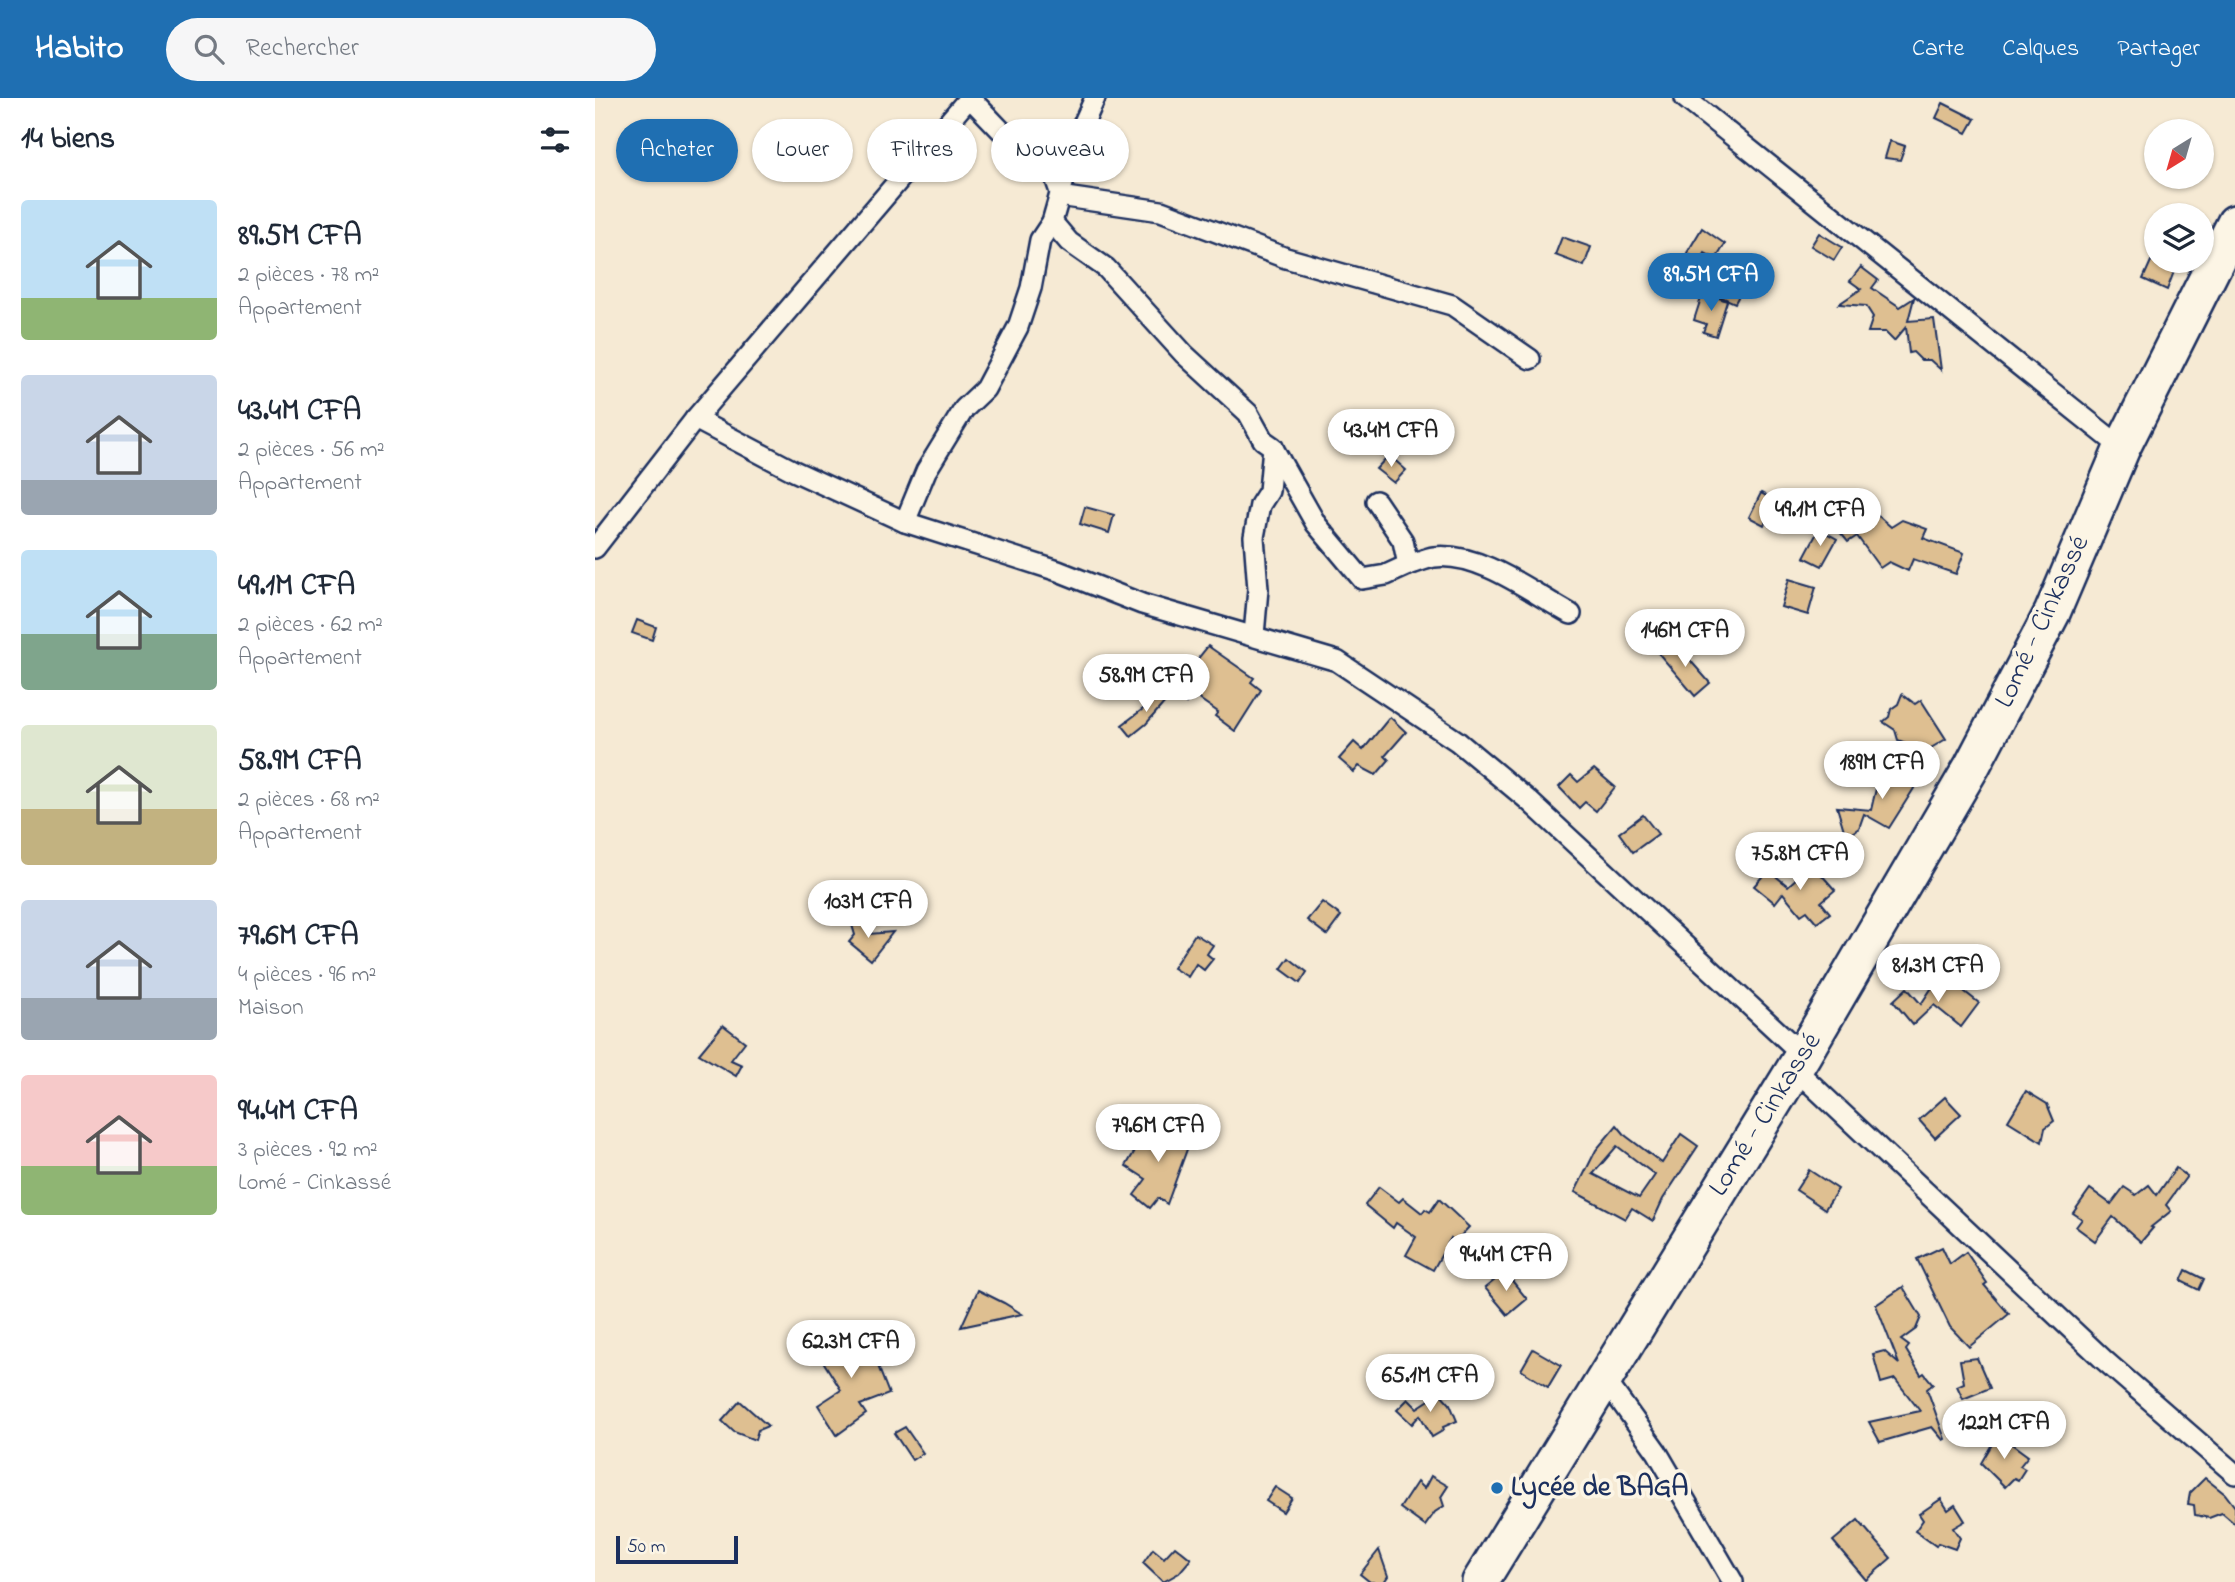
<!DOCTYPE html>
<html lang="fr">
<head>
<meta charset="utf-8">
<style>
	body { margin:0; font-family:"Indie Flower",sans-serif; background:#f6f6f7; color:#1f2937; height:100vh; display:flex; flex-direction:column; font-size:26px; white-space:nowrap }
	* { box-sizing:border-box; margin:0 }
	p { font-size:23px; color:#747a83 }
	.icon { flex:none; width:38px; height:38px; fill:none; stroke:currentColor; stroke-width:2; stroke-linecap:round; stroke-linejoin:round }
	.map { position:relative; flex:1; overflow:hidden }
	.panel { display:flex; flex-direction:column; background:#fff; width:595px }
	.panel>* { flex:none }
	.banner { position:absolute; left:21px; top:21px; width:665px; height:63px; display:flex; gap:14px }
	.needle { width:46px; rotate:217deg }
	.fabs { position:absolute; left:1549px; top:21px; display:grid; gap:14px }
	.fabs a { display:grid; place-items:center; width:70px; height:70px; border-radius:50%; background:#fff; box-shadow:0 2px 5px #0004; font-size:35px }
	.scale { position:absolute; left:21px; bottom:18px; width:122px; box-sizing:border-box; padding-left:7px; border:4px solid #1b2f5e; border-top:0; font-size:19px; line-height:24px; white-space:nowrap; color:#1b2f5e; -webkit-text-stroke:5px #fcf5e5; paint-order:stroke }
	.price { position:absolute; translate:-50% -60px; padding:0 16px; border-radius:24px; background:#fff; color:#222; font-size:23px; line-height:46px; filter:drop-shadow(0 2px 4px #0008) }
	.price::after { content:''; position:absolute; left:50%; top:42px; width:21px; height:16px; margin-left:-10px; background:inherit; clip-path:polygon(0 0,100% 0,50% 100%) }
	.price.selected { background:#1f6fb2; color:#fff }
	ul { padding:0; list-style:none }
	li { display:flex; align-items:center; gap:21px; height:175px; padding:0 21px }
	li span { display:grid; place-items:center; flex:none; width:196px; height:140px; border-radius:7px; color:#555 }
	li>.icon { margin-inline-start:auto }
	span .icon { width:84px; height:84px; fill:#fffc; stroke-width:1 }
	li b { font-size:30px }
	h2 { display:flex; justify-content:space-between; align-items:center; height:84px; padding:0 21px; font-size:30px }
	.tag { padding:0 24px; border-radius:32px; background:#fff; box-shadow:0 2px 5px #0004; font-size:24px; line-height:63px }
	.tag.selected { background:#1f6fb2; color:#fff }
	header { display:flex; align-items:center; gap:42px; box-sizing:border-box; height:98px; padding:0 35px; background:#1f6fb2; color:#fff }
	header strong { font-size:33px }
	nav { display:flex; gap:38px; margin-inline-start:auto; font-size:24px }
	.search { width:490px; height:63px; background:#f6f6f7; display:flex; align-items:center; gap:18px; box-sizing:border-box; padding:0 24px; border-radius:38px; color:#747a83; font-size:26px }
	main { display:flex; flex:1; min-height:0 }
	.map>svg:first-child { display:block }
	.building { fill:#debf91; stroke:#1b2f5e; stroke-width:2; fill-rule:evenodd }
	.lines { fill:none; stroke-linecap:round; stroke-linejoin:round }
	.street-casing { stroke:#1b2f5e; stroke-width:24 }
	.highway-casing { stroke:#1b2f5e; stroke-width:40 }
	.street { stroke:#fcf5e5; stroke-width:19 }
	.highway { stroke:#fcf5e5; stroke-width:35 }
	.poi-dot { fill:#1f6fb2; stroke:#fcf5e5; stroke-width:2.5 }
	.labels { text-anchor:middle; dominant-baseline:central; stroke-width:7; stroke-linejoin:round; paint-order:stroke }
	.street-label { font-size:28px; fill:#1b2f5e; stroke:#fcf5e5 }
	.poi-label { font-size:28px; font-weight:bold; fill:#1b2f5e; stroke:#fcf5e5; text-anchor:start }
</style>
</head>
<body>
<header>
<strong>Habito</strong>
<div class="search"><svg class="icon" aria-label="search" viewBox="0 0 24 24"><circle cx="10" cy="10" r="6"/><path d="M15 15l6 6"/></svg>Rechercher</div>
<nav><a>Carte</a><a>Calques</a><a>Partager</a></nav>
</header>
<main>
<section class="panel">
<h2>14 biens<svg class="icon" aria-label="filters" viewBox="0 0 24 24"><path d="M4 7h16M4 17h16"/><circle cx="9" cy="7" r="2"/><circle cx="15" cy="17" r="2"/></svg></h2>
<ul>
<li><span style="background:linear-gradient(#bfe0f5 70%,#8fb573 0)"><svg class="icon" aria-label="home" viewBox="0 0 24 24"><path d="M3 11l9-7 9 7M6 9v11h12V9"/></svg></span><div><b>89.5M CFA</b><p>2 pièces · 78 m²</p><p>Appartement</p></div></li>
<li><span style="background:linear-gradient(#c9d6e8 75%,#9aa5b1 0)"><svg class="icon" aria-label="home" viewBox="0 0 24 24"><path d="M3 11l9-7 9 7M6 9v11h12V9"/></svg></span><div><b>43.4M CFA</b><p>2 pièces · 56 m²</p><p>Appartement</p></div></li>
<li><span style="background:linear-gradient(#bfe0f5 60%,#7fa58c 0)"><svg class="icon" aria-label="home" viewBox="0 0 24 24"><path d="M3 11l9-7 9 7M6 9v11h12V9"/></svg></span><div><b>49.1M CFA</b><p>2 pièces · 62 m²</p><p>Appartement</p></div></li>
<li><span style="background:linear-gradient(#dfe7d0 60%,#c2b280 0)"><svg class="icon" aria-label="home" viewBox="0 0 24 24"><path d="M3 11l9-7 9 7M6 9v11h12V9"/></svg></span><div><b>58.9M CFA</b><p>2 pièces · 68 m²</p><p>Appartement</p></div></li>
<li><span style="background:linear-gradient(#c9d6e8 70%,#9aa5b1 0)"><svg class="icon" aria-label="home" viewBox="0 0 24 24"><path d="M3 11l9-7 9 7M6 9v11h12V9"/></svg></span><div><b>79.6M CFA</b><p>4 pièces · 96 m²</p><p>Maison</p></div></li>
<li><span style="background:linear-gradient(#f6c9c9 65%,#8fb573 0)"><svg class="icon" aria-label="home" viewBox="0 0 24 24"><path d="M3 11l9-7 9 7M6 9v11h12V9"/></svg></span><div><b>94.4M CFA</b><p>3 pièces · 92 m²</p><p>Lomé - Cinkassé</p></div></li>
</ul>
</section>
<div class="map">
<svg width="1640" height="1484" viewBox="0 0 1640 1484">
	<rect width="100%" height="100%" fill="#f6ead4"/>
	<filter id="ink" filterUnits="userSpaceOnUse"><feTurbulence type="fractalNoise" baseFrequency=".0143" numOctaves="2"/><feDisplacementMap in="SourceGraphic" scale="14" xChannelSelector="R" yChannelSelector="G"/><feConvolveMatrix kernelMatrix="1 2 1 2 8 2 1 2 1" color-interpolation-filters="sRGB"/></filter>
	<g filter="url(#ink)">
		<!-- building -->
		<g class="building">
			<path d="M 1348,5 L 1380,21 L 1372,35 L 1341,20 Z"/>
			<path d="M 1295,43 L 1310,48 L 1305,62 L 1290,60 Z"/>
			<path d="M 1107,130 L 1130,146 L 1121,161 L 1110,155 L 1106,163 L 1092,155 Z"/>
			<path d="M 1224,135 L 1247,149 L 1239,162 L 1216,148 Z"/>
			<path d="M 967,139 L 996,149 L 989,168 L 960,157 Z"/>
			<path d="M 1556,163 L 1583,163 L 1572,192 L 1548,181 Z"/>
			<path d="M 1266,169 L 1283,182 L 1277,190 L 1305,209 L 1319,200 L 1313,223 L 1339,221 L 1346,272 L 1335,262 L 1326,262 L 1318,254 L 1314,255 L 1311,229 L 1299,243 L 1290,234 L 1273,234 L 1278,219 L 1271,208 L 1244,206 L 1266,191 L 1255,183 Z"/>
			<path d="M 1131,179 L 1150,186 L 1140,205 L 1124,198 Z"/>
			<path d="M 1108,194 L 1132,203 L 1121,238 L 1108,234 L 1111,226 L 1099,222 Z"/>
			<path d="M 794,357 L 811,372 L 799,385 L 781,371 Z"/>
			<path d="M 1166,395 L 1181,403 L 1169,427 L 1154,419 Z"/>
			<path d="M 1270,406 L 1296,429 L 1307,422 L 1332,431 L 1328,440 L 1369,455 L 1361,476 L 1318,461 L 1313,473 L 1294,464 L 1285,470 L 1262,438 L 1253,444 L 1244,433 Z"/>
			<path d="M 490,409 L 519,417 L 514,435 L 485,426 Z"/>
			<path d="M 1224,431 L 1242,441 L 1227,468 L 1209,459 Z"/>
			<path d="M 1194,481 L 1221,489 L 1213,517 L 1186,509 Z"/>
			<path d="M 42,522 L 61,529 L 57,542 L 37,535 Z"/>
			<path d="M 1079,544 L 1115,585 L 1100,598 L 1064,556 Z"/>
			<path d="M 613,548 L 659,580 L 656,584 L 666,592 L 640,633 L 620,618 L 623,614 L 597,596 L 591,605 L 576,594 Z"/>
			<path d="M 573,592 L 577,596 L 551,626 L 536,638 L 527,627 Z"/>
			<path d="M 1307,596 L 1320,606 L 1326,602 L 1351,641 L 1331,653 L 1303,642 L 1300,632 L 1288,624 L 1294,619 L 1296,611 L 1303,606 Z"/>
			<path d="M 795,619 L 811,634 L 790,658 L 794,662 L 781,677 L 764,668 L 759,674 L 744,661 L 759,644 L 768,652 Z"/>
			<path d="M 1303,668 L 1323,684 L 1294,730 L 1269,716 L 1264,730 L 1251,739 L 1242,709 L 1276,712 L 1283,682 Z"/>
			<path d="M 999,671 L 1020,689 L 1001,713 L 990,704 L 984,710 L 964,689 L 976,677 L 983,684 Z"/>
			<path d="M 1048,717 L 1063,736 L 1038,754 L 1024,735 Z"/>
			<path d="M 1217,766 L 1240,792 L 1226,804 L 1235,815 L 1222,825 L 1212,813 L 1206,817 L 1188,795 L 1180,805 L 1159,788 L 1173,772 L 1193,788 Z"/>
			<path d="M 727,804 L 746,818 L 732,837 L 712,822 Z"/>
			<path d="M 262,821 L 269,823 L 274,836 L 298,834 L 276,862 L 254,844 L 260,837 L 257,827 Z"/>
			<path d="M 600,836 L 618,847 L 612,856 L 618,861 L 609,872 L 601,866 L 593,879 L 578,870 Z"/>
			<path d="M 694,860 L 712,874 L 705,885 L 686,871 Z"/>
			<path d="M 1356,883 L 1384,905 L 1366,929 L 1339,907 L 1318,927 L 1298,903 L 1312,890 L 1326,906 L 1340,885 L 1350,891 Z"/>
			<path d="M 128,927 L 150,944 L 136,962 L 147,967 L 141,978 L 104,956 Z"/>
			<path d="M 1431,993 L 1452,1006 L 1459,1023 L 1450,1030 L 1447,1044 L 1413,1023 Z"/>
			<path d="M 1350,999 L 1366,1016 L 1340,1040 L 1324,1022 Z"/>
			<path d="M 557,1024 L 568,1032 L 595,1043 L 572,1106 L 563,1100 L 555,1110 L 539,1097 L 551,1081 L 531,1068 Z"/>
			<path d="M 1022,1027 L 1031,1038 L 1067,1065 L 1086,1036 L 1103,1048 L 1068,1101 L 1058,1123 L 1037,1110 L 1030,1121 L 980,1094 L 1001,1052 ZM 1022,1048 L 1060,1077 L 1044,1100 L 998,1076 Z"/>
			<path d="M 1581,1070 L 1592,1078 L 1571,1107 L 1576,1113 L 1556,1129 L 1558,1130 L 1546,1144 L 1518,1119 L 1500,1143 L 1481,1129 L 1487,1121 L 1478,1115 L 1495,1091 L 1516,1106 L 1529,1089 L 1541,1097 L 1554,1087 L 1562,1097 Z"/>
			<path d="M 1214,1072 L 1243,1091 L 1230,1111 L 1201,1092 Z"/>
			<path d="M 784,1089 L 804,1104 L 808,1100 L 827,1115 L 830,1111 L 835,1114 L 844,1101 L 874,1129 L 860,1144 L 856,1140 L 838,1172 L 811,1157 L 821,1139 L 801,1125 L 798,1130 L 770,1107 Z"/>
			<path d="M 1347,1149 L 1355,1166 L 1371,1154 L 1392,1185 L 1389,1187 L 1414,1216 L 1374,1249 L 1355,1229 L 1322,1161 Z"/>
			<path d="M 1591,1172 L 1609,1181 L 1604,1192 L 1586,1183 Z"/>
			<path d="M 910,1174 L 932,1201 L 913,1217 L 890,1190 Z"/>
			<path d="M 1308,1189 L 1326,1219 L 1321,1231 L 1306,1242 L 1314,1248 L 1311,1252 L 1326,1277 L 1329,1275 L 1338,1286 L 1332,1291 L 1350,1341 L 1348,1342 L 1337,1329 L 1285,1344 L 1274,1324 L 1325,1313 L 1300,1281 L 1286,1285 L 1278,1256 L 1289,1253 L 1304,1266 L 1281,1207 Z"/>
			<path d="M 383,1192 L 409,1205 L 427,1216 L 366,1229 Z"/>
			<path d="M 248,1228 L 276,1250 L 294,1296 L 265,1307 L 271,1316 L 242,1337 L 223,1307 L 246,1292 L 224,1257 L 241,1240 L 239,1238 Z"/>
			<path d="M 938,1251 L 966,1267 L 953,1289 L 926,1272 Z"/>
			<path d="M 1382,1260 L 1395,1290 L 1368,1301 L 1362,1288 L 1369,1285 L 1365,1262 Z"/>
			<path d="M 845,1295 L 855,1306 L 862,1323 L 848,1329 L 849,1332 L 837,1339 L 825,1317 L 817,1326 L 802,1312 L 813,1301 L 822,1310 Z"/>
			<path d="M 145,1303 L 173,1328 L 163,1332 L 160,1342 L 139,1334 L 127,1323 Z"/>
			<path d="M 310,1329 L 328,1355 L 317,1362 L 299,1335 Z"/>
			<path d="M 1403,1336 L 1433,1358 L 1425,1368 L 1430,1371 L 1423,1382 L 1419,1380 L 1410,1389 L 1386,1365 Z"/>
			<path d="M 836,1378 L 853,1388 L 846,1399 L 849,1408 L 840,1414 L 830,1428 L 805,1410 L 822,1384 L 829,1391 Z"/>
			<path d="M 1610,1380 L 1630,1396 L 1640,1409 L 1640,1426 L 1627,1415 L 1614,1420 L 1600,1417 L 1599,1407 L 1593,1406 L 1595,1395 Z"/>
			<path d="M 680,1389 L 697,1400 L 688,1414 L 671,1403 Z"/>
			<path d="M 1346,1401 L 1353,1412 L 1360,1407 L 1370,1423 L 1358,1430 L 1365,1440 L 1360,1451 L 1343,1445 L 1341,1448 L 1320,1433 L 1328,1422 L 1324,1416 Z"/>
			<path d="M 1263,1422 L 1296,1460 L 1271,1482 L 1238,1443 Z"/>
			<path d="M 580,1448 L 596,1461 L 584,1475 L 568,1484 L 548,1465 L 558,1451 L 569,1460 Z"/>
			<path d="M 784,1452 L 793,1478 L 789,1484 L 775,1484 L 765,1476 Z"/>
		</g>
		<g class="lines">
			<!-- street casing -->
			<g class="street-casing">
				<g id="street">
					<path d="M 375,0 L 421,48 L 440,57 L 458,74 L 464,91 L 471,99 L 566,113 L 691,160 L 857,207 L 935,261"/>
					<path d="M 1090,0 L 1527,350"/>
					<path d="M 457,124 L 474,144 L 511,170 L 589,256 L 653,315 L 668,342 L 678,349 L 674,393 L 665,407 L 659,439 L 663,491 L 659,537"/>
					<path d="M 100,321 L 199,373 L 310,424 L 463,473 L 547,506 L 742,563 L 862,643 L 933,702 L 1208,957"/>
					<path d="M 678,350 L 721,426 L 767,481 L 791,477 L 813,467 L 808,443 L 781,403"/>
					<path d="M 310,424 L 331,373 L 369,311 L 390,291 L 423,229 L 436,190 L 445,142 L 457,124 L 479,47 L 500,0"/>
					<path d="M 0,450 L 100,321 L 374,0"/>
					<path d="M 813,467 C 821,465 831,460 839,459 C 886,454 937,495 976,516"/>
					<path d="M 1199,970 L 1509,1262 L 1640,1376"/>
					<path d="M 1009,1280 L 1062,1354 L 1138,1484"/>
				</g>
			</g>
			<!-- highway casing -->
			<g class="highway-casing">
				<path id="highway" d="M 885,1484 L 1208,957 L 1377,668 L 1457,515 L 1527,350 L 1640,125"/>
			</g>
			<!-- street -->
			<use href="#street" class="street"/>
			<!-- highway -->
			<use href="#highway" class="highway"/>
		</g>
	</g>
	<!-- markers -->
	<circle class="poi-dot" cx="902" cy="1390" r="7"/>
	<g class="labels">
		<!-- street labels -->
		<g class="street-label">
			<text transform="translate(1448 524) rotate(-65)">Lomé - Cinkassé</text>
			<text transform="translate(1171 1017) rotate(-58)">Lomé - Cinkassé</text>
		</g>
		<!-- poi labels -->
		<g class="poi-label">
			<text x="916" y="1390">Lycée de BAGA</text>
		</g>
	</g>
</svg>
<div class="fabs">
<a><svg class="needle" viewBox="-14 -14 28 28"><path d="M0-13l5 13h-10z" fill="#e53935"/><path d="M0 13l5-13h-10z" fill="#747a83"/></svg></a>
<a><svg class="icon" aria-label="layers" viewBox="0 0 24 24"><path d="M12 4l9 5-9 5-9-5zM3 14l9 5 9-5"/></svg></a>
</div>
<div class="scale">50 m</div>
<b class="price selected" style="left:1116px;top:215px">89.5M CFA</b>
<b class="price" style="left:796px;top:371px">43.4M CFA</b>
<b class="price" style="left:1225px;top:450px">49.1M CFA</b>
<b class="price" style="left:1090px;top:571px">146M CFA</b>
<b class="price" style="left:551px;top:616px">58.9M CFA</b>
<b class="price" style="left:1287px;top:703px">189M CFA</b>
<b class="price" style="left:1205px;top:794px">75.8M CFA</b>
<b class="price" style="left:273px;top:842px">103M CFA</b>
<b class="price" style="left:1343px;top:906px">81.3M CFA</b>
<b class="price" style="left:563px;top:1066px">79.6M CFA</b>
<b class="price" style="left:911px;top:1195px">94.4M CFA</b>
<b class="price" style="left:256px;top:1282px">62.3M CFA</b>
<b class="price" style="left:835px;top:1316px">65.1M CFA</b>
<b class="price" style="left:1409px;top:1363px">122M CFA</b>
<div class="banner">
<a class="tag selected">Acheter</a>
<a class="tag">Louer</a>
<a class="tag">Filtres</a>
<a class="tag">Nouveau</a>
</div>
</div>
</main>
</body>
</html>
